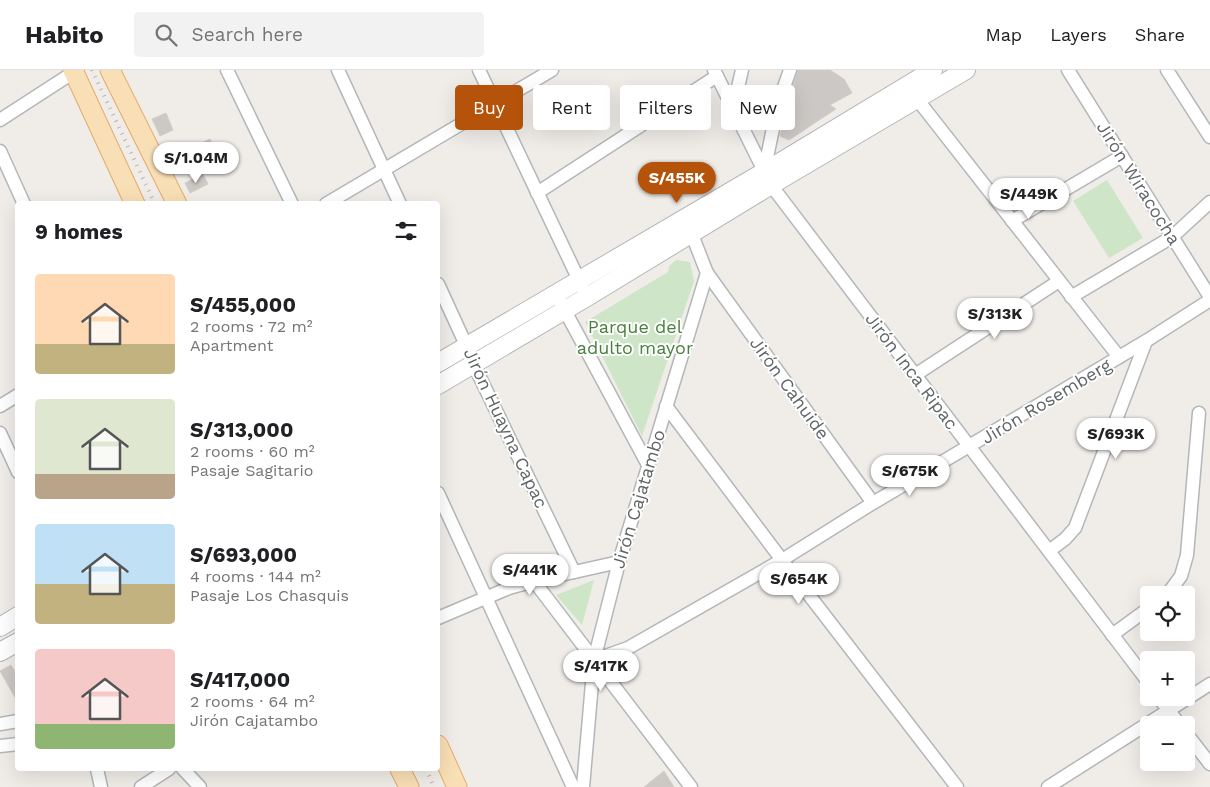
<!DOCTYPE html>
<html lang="en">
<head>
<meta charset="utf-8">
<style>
	body { margin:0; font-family:"Work Sans",sans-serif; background:#f2f2f2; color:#202124; height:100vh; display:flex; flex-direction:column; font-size:19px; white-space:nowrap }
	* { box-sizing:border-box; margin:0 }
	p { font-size:16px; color:#757577 }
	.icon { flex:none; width:28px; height:28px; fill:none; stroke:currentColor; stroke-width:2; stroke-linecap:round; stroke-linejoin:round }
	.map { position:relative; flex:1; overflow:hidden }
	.details { position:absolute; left:15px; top:131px; width:425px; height:570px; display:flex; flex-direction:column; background:#fff; border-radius:5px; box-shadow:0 5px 20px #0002 }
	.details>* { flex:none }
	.top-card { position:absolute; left:455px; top:15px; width:475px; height:45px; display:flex; gap:10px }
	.buttons { position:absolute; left:1140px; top:516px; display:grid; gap:10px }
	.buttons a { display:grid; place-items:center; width:55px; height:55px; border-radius:5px; background:#fff; box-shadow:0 5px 20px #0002; font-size:25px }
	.price { position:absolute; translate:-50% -42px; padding:0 11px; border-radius:18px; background:#fff; color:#222; font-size:16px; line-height:32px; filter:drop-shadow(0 1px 2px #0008) }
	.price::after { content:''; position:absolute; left:50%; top:30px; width:15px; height:11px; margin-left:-8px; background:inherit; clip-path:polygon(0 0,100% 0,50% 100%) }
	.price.current { background:#b45309; color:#fff }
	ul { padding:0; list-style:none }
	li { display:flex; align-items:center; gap:15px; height:125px; padding:0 20px }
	li span { display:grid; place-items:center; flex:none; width:140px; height:100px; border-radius:5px; color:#555 }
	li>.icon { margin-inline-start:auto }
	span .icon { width:60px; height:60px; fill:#fffc; stroke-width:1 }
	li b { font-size:21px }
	h2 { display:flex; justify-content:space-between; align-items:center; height:60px; padding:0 20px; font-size:21px }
	.chip { padding:0 18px; border-radius:5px; background:#fff; box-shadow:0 5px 20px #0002; font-size:18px; line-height:45px }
	.chip.current { background:#b45309; color:#fff }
	header { display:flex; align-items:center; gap:30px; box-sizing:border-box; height:70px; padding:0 25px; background:#fff; border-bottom:1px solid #e0e0e0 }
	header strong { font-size:24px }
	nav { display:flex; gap:28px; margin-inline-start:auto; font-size:18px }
	.search { width:350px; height:45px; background:#f2f2f2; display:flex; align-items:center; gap:12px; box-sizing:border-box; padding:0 18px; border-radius:5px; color:#757577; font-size:19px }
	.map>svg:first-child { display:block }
	.green { fill:#cee5c8 }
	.building { fill:#ccc8c5; stroke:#d5cec7 }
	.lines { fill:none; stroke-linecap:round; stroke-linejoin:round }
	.minor-casing { stroke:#b3b7b9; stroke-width:15 }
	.secondary-casing { stroke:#b3b7b9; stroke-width:20 }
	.primary-casing { stroke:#e6aa6b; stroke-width:21 }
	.minor { stroke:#fff; stroke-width:12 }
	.secondary { stroke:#fff; stroke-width:18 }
	.primary { stroke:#f9dfb5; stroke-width:19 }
	.rail { stroke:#b4b5b5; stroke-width:4; stroke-dasharray:1 6; stroke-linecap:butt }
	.labels { text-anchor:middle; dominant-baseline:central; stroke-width:4; stroke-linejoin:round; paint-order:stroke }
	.street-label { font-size:18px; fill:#606567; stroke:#fff }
	.park-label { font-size:18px; fill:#48813d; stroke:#fff }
</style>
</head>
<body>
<header>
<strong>Habito</strong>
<div class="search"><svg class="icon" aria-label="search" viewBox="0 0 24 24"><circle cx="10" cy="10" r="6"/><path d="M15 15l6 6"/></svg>Search here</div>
<nav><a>Map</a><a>Layers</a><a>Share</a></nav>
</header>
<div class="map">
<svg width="1210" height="717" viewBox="0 0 1210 717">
	<rect width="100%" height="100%" fill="#f0ede9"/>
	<!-- green -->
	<g class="green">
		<path d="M 1107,110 L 1143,168 L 1109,188 L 1073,131 Z"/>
		<path d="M 676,190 L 690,192 L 694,211 L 642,366 L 585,252 L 668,202 L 669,196 Z"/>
		<path d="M 594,510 L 582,555 L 556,525 Z"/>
	</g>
	<!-- building -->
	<g class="building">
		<path d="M 798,0 L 830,0 L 844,9 L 852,23 L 830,35 L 836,39 L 789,70 L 780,66 L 786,38 Z"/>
		<path d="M 166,43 L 173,60 L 160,66 L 152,49 Z"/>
		<path d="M 210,69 L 217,82 L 202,90 L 195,76 Z"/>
		<path d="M 203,104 L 208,114 L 190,123 L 185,113 Z"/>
		<path d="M 11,595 L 18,607 L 18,633 L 0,601 Z"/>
		<path d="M 664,701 L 674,717 L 644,717 Z"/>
	</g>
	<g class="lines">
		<!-- minor casing -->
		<g class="minor-casing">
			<g id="minor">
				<path d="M 227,0 L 292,134"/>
				<path d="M 338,0 L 400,134"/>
				<path d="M 479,0 L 587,227"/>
				<path d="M 714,0 L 771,115 L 1149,613"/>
				<path d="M 1068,0 L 1210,227"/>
				<path d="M 1167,0 L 1210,67"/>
				<path d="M 917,29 L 1119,287"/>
				<path d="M 733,39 L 742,0"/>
				<path d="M 0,50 L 74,2"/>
				<path d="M 0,81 L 24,134"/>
				<path d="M 764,102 L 778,34 L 790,0"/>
				<path d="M 537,123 L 717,6"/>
				<path d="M 326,134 L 552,0"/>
				<path d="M 1012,151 L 1122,86"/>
				<path d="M 707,203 L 873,433"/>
				<path d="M 438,214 L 466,275 L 473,293 L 574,502"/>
				<path d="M 556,224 L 648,395"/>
				<path d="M 1071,227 L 1172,167 L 1210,132"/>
				<path d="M 915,305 L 1059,211"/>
				<path d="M 0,336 L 18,325"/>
				<path d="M 666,336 L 782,490 L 957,717"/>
				<path d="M 0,363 L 18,402"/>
				<path d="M 438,423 L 573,717"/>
				<path d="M 1049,481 L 1065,469 L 1075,458 L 1146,271"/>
				<path d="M 534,511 L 691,717"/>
				<path d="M 1167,525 L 1181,506 L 1187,485 L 1199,343"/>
				<path d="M 438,548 L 509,518 L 534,511 L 619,492"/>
				<path d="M 1112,565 L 1149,538"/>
				<path d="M 594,590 L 628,578 L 782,490 L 873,433 L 1146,271 L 1210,230"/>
				<path d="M 1159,628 L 1180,655"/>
				<path d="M 0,654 L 18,651"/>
				<path d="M 1186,663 L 1210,694"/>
				<path d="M 0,676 L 18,674"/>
				<path d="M 97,699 L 101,717"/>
				<path d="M 183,699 L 200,717"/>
				<path d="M 141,717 L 169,699"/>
				<path d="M 583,717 L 594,590 L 619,492 L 707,203 L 689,157"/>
				<path d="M 1048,717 L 1210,614"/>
			</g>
		</g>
		<!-- secondary casing -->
		<g class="secondary-casing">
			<g id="secondary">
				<path d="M 438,293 L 764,102 L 933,0"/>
				<path d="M 438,315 L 587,227 L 771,115 L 966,0"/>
				<path d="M 0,557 L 18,546"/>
				<path d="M 0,582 L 18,572"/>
			</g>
		</g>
		<!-- primary casing -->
		<g class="primary-casing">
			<g id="primary">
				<path d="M 73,0 L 135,134"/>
				<path d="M 110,0 L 177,134"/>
				<path d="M 438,675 L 457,717"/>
				<path d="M 400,699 L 409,717"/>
			</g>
		</g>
		<!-- minor -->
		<use href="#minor" class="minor"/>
		<!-- secondary -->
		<use href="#secondary" class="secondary"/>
		<!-- primary -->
		<use href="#primary" class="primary"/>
		<!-- rail -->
		<g class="rail">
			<path d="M 92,0 L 155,134"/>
			<path d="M 426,699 L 434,717"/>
		</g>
	</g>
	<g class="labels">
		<!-- street labels -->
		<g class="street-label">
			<text transform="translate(1139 113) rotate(58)">Jirón Wiracocha</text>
			<text transform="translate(912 301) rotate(53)">Jirón Inca Ripac</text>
			<text transform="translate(790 318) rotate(54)">Jirón Cahuide</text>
			<text transform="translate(1046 331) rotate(-31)">Jirón Rosemberg</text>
			<text transform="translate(506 358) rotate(65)">Jirón Huayna Capac</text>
			<text transform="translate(638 429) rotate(-73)">Jirón Cajatambo</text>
		</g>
		<!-- park labels -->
		<g class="park-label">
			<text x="635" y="256">Parque del<tspan x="635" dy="21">adulto mayor</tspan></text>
		</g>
	</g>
</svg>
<div class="buttons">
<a><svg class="icon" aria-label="locate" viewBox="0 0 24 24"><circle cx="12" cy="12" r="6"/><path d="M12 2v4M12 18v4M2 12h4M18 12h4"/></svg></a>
<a>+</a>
<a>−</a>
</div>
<b class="price" style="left:196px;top:114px">S/1.04M</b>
<b class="price current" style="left:677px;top:134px">S/455K</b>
<b class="price" style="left:1029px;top:150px">S/449K</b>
<b class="price" style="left:995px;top:270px">S/313K</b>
<b class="price" style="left:1116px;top:390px">S/693K</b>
<b class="price" style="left:910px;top:427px">S/675K</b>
<b class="price" style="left:530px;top:526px">S/441K</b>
<b class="price" style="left:799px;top:535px">S/654K</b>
<b class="price" style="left:601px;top:622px">S/417K</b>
<div class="top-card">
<a class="chip current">Buy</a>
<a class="chip">Rent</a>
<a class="chip">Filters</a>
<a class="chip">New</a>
</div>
<section class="details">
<h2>9 homes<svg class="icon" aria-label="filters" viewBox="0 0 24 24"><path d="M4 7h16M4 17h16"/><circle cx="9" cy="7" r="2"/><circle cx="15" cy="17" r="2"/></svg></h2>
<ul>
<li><span style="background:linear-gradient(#ffd9b3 70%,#c2b280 0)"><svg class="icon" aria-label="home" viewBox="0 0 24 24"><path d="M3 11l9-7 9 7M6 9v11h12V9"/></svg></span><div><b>S/455,000</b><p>2 rooms · 72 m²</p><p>Apartment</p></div></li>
<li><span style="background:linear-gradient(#dfe7d0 75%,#b9a48a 0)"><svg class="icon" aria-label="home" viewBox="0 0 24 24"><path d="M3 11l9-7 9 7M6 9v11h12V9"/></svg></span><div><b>S/313,000</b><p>2 rooms · 60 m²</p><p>Pasaje Sagitario</p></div></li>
<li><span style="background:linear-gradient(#bfe0f5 60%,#c2b280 0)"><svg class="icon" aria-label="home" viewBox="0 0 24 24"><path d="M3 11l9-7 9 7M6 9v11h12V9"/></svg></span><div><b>S/693,000</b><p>4 rooms · 144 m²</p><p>Pasaje Los Chasquis</p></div></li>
<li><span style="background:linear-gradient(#f6c9c9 75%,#8fb573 0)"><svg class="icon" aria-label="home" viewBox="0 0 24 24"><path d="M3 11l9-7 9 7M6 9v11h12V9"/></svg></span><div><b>S/417,000</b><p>2 rooms · 64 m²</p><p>Jirón Cajatambo</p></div></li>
</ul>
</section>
</div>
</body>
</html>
